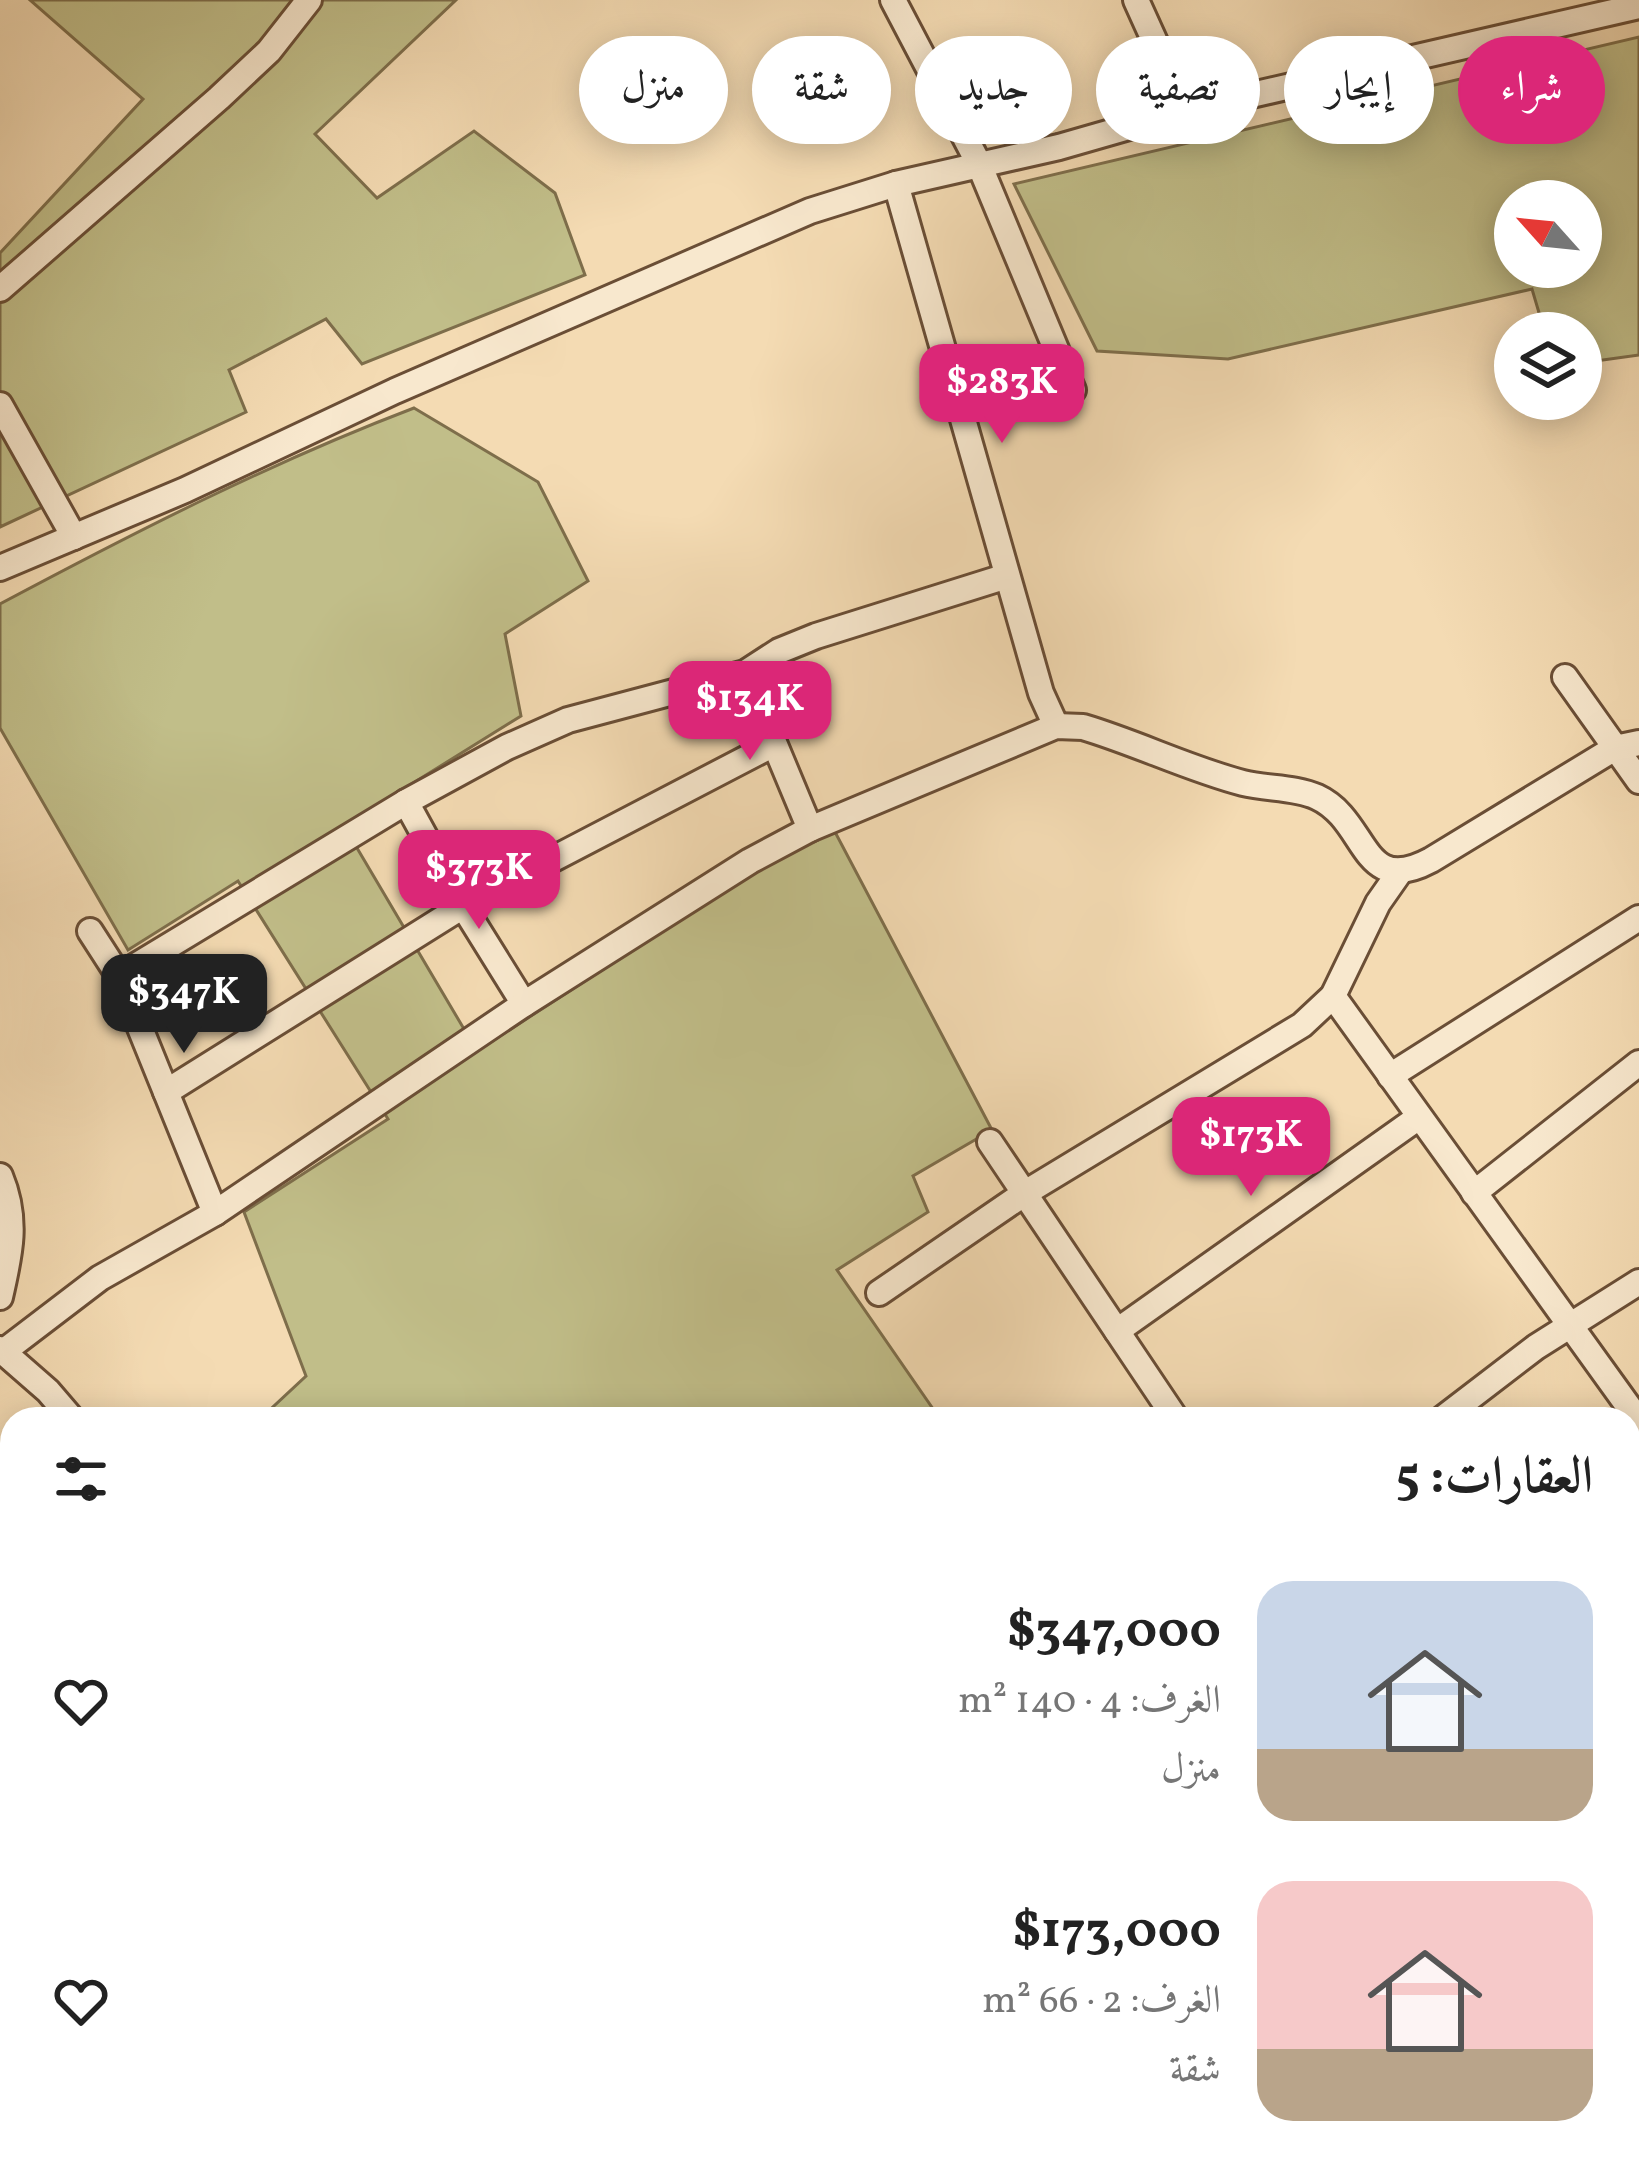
<!DOCTYPE html>
<html lang="ar">
<head>
<meta charset="utf-8">
<style>
	body { margin:0; font-family:Vollkorn,Amiri,serif; background:#f6f6f6; color:#222; direction:rtl; height:100vh; display:flex; flex-direction:column; font-size:45px; white-space:nowrap }
	* { box-sizing:border-box; margin:0 }
	p { font-size:39px; color:#767676 }
	.icon { flex:none; width:66px; height:66px; fill:none; stroke:currentColor; stroke-width:2; stroke-linecap:round; stroke-linejoin:round }
	.map { position:relative; flex:1; overflow:hidden; direction:ltr }
	.panel { position:absolute; left:0px; top:1407px; width:1641px; height:771px; display:flex; flex-direction:column; background:#fff; border-radius:36px 36px 0 0; box-shadow:0 6px 30px #0003; direction:rtl }
	.panel>* { flex:none }
	.guide { position:absolute; left:36px; top:36px; width:1569px; height:108px; direction:rtl; display:flex; gap:24px }
	.needle { width:78px; rotate:297deg }
	.buttons { position:absolute; left:1494px; top:180px; display:grid; gap:24px }
	.buttons a { display:grid; place-items:center; width:108px; height:108px; border-radius:50%; background:#fff; box-shadow:0 6px 30px #0003; font-size:60px }
	.price { position:absolute; translate:-50% -102px; padding:0 27px; border-radius:24px; background:#db2777; color:#fff; font-size:39px; line-height:78px; filter:drop-shadow(0 3px 6px #0008) }
	.price::after { content:''; position:absolute; left:50%; top:72px; width:36px; height:27px; margin-left:-18px; background:inherit; clip-path:polygon(0 0,100% 0,50% 100%) }
	.price.current { background:#222; color:#fff }
	ul { padding:0; list-style:none }
	li { display:flex; align-items:center; gap:36px; height:300px; padding:0 48px }
	li span { display:grid; place-items:center; flex:none; width:336px; height:240px; border-radius:36px; color:#555 }
	li>.icon { margin-inline-start:auto }
	span .icon { width:144px; height:144px; fill:#fffc; stroke-width:1 }
	li b { font-size:51px }
	h2 { display:flex; justify-content:space-between; align-items:center; height:144px; padding:0 48px; font-size:51px }
	.pill { padding:0 42px; border-radius:54px; background:#fff; box-shadow:0 6px 30px #0003; font-size:42px; line-height:108px }
	.pill.current { background:#db2777; color:#fff }
	.map>svg:first-child { display:block }
	.green { fill:#c1be89; stroke:#7e6e4b; stroke-width:3; fill-rule:evenodd }
	.lines { fill:none; stroke-linecap:round; stroke-linejoin:round }
	.minor-casing { stroke:#6a4e36; stroke-width:30 }
	.minor { stroke:#f8e8ce; stroke-width:24 }
</style>
</head>
<body>
<div class="map">
<svg width="1639" height="2177" viewBox="0 0 1639 2177">
	<rect width="100%" height="100%" fill="#f4dbb3"/>
	<filter id="stains"><feTurbulence type="fractalNoise" baseFrequency=".00167" numOctaves="4"/><feColorMatrix values="0 0 0 0 .2 0 0 0 0 .09 0 0 0 0 .02 0 0 0 .5 -.17"/></filter>
	<radialGradient id="worn" r=".72"><stop offset=".6" stop-color="#630" stop-opacity="0"/><stop offset="1" stop-color="#630" stop-opacity=".3"/></radialGradient>
	<!-- green -->
	<g class="green">
		<path d="M 30,0 L 456,0 L 315,134 L 377,198 L 474,131 L 555,193 L 585,275 L 362,364 L 326,319 L 229,370 L 246,412 L 0,527 L 0,253 L 143,99 Z"/>
		<path d="M 1639,37 L 1639,355 L 1581,363 L 1581,333 L 1545,333 L 1532,289 L 1228,359 L 1097,351 L 1014,184 ZM 1581,201 L 1581,267 L 1515,267 L 1515,201 Z"/>
		<path d="M 414,408 L 538,482 L 588,581 L 505,634 L 521,716 L 344,826 L 477,1051 L 742,879 L 834,830 L 992,1130 L 913,1176 L 928,1212 L 837,1270 L 940,1419 L 260,1419 L 306,1376 L 244,1212 L 388,1119 L 238,881 L 128,950 L 0,728 L 0,604 C 135,532 272,462 414,408 Z"/>
		<path d="M 1639,1822 L 1639,2177 L 1099,2177 L 1116,2166 L 1629,2166 L 1629,1829 Z"/>
	</g>
	<g class="lines">
		<!-- minor casing -->
		<g class="minor-casing">
			<g id="minor">
				<path d="M 893,0 L 979,164 L 1073,390"/>
				<path d="M 1136,0 L 1164,62 L 1195,108"/>
				<path d="M 896,184 L 1041,693 L 1056,726"/>
				<path d="M 0,289 L 219,98 L 269,51 L 309,0"/>
				<path d="M 0,405 L 74,537"/>
				<path d="M 0,568 L 185,490 L 395,391 L 810,211 L 896,184 L 1059,147 L 1195,108 L 1639,6"/>
				<path d="M 745,673 L 810,829"/>
				<path d="M 1565,677 L 1639,781"/>
				<path d="M 406,802 L 463,906 L 524,1004"/>
				<path d="M 90,931 L 119,976 L 215,1213"/>
				<path d="M 119,976 L 406,802 L 507,747 L 568,720 L 745,673 L 779,651 L 816,636 L 1007,576"/>
				<path d="M 1333,996 L 1639,1421"/>
				<path d="M 1390,1076 L 1639,918"/>
				<path d="M 166,1092 L 463,906 L 774,744"/>
				<path d="M 990,1142 L 1176,1419"/>
				<path d="M 0,1176 C 18,1219 10,1254 0,1297"/>
				<path d="M 1474,1193 L 1639,1063"/>
				<path d="M 879,1293 L 1025,1193 L 1302,1025 L 1333,996 L 1378,903 L 1399,873"/>
				<path d="M 1117,1331 L 1419,1117"/>
				<path d="M 0,1349 L 48,1391 L 72,1419"/>
				<path d="M 3,1352 L 100,1278 L 215,1213 L 524,1004 L 750,861 L 810,829 L 1056,726 L 1083,727 C 1137,743 1189,769 1243,783 C 1267,789 1295,787 1317,797 C 1369,821 1360,898 1431,860 L 1615,748 L 1639,743"/>
				<path d="M 1442,1419 L 1536,1347 L 1639,1282"/>
				<path d="M 1629,1583 L 1639,1576"/>
				<path d="M 1629,1798 L 1639,1792"/>
				<path d="M 695,2166 L 705,2177"/>
				<path d="M 190,2177 L 203,2166"/>
				<path d="M 772,2177 L 783,2166"/>
				<path d="M 1024,2177 L 1044,2166"/>
			</g>
		</g>
		<!-- minor -->
		<use href="#minor" class="minor"/>
	</g>
	<rect width="100%" height="100%" filter="url(#stains)"/>
	<rect width="100%" height="100%" fill="url(#worn)"/>
</svg>
<div class="buttons">
<a><svg class="needle" viewBox="-14 -14 28 28"><path d="M0-13l5 13h-10z" fill="#e53935"/><path d="M0 13l5-13h-10z" fill="#767676"/></svg></a>
<a><svg class="icon" aria-label="layers" viewBox="0 0 24 24"><path d="M12 4l9 5-9 5-9-5zM3 14l9 5 9-5"/></svg></a>
</div>
<b class="price" style="left:1002px;top:446px">$283K</b>
<b class="price" style="left:750px;top:763px">$134K</b>
<b class="price" style="left:479px;top:932px">$373K</b>
<b class="price current" style="left:184px;top:1056px">$347K</b>
<b class="price" style="left:1251px;top:1199px">$173K</b>
<div class="guide">
<a class="pill current">شراء</a>
<a class="pill">إيجار</a>
<a class="pill">تصفية</a>
<a class="pill">جديد</a>
<a class="pill">شقة</a>
<a class="pill">منزل</a>
</div>
<section class="panel">
<h2>العقارات: 5<svg class="icon" aria-label="filters" viewBox="0 0 24 24"><path d="M4 7h16M4 17h16"/><circle cx="9" cy="7" r="2"/><circle cx="15" cy="17" r="2"/></svg></h2>
<ul>
<li><span style="background:linear-gradient(#c9d6e8 70%,#b9a48a 0)"><svg class="icon" aria-label="home" viewBox="0 0 24 24"><path d="M3 11l9-7 9 7M6 9v11h12V9"/></svg></span><div><b>$347,000</b><p>الغرف: 4 · 140 m²</p><p>منزل</p></div><svg class="icon" aria-label="heart" viewBox="0 0 24 24"><path d="M12 20l-8-8c-3-5 5-10 8-4 3-6 11-1 8 4z"/></svg></li>
<li><span style="background:linear-gradient(#f6c9c9 70%,#b9a48a 0)"><svg class="icon" aria-label="home" viewBox="0 0 24 24"><path d="M3 11l9-7 9 7M6 9v11h12V9"/></svg></span><div><b>$173,000</b><p>الغرف: 2 · 66 m²</p><p>شقة</p></div><svg class="icon" aria-label="heart" viewBox="0 0 24 24"><path d="M12 20l-8-8c-3-5 5-10 8-4 3-6 11-1 8 4z"/></svg></li>
</ul>
</section>
</div>
</body>
</html>
